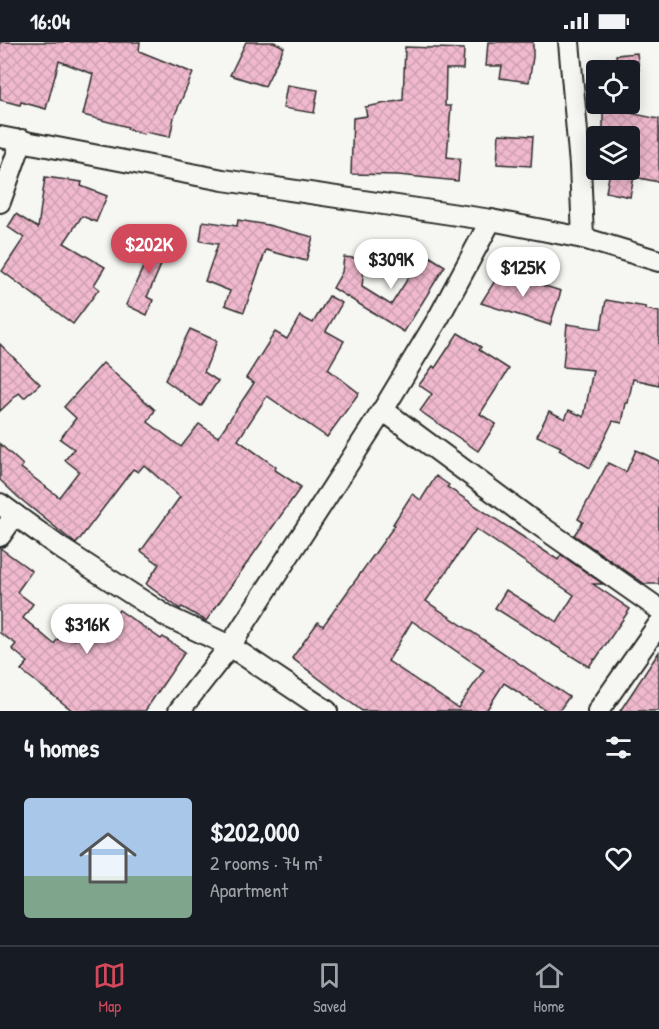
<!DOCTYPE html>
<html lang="en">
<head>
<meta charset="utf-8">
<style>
	body { margin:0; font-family:"Patrick Hand",sans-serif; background:#242831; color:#f1f3f6; height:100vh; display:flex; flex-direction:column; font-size:22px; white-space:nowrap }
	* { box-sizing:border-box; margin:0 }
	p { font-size:20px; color:#9ea1a6 }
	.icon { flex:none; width:33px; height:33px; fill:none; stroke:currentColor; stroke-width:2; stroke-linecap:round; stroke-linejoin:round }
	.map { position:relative; height:669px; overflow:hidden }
	.drawer { display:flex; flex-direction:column; background:#171b24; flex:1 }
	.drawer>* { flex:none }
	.fabs { position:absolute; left:586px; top:18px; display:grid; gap:12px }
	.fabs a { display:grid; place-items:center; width:54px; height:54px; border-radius:6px; background:#171b24; box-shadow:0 3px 15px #0003; font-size:30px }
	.price { position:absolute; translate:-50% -51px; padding:0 14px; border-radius:21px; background:#fff; color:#222; font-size:20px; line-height:39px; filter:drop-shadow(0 2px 3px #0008) }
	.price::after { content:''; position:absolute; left:50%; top:36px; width:18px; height:14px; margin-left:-9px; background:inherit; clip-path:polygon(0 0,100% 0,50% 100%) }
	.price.current { background:#d1495b; color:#fff }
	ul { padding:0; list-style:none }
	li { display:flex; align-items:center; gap:18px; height:150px; padding:0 24px }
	li span { display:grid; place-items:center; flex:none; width:168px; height:120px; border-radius:6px; color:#555 }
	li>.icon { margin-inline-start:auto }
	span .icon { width:72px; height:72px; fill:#fffc; stroke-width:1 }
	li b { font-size:26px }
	h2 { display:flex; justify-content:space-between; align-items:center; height:72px; padding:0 24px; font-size:26px }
	.status { display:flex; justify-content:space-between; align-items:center; height:42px; padding:0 30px; background:#171b24; direction:ltr }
	.status svg { height:16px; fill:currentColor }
	.menu { display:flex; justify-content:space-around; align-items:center; height:84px; border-top:2px solid #363941; background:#171b24; font-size:16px; color:#9ea1a6 }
	.menu a { display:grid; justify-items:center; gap:3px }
	.menu .current { color:#d1495b }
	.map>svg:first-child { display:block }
	.building { fill:url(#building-cross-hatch); stroke:#2b2b2b; stroke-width:1.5; fill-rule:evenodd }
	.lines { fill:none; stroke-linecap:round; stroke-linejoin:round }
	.minor-casing { stroke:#2b2b2b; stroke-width:24 }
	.minor { stroke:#f6f6f2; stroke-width:20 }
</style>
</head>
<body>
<div class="status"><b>16:04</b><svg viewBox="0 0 49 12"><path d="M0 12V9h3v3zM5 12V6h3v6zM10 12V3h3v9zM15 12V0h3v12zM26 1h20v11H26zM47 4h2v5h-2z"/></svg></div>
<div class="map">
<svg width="659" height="669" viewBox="0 0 659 669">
	<defs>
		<pattern id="building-cross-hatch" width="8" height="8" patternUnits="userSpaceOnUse" patternTransform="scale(1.5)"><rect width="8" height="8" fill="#f0b9ce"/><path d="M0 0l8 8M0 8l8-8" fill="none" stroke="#ce9fb1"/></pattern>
	</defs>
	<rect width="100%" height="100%" fill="#f6f6f2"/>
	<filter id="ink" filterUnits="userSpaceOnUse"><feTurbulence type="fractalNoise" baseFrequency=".0167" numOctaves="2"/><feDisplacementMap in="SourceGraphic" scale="12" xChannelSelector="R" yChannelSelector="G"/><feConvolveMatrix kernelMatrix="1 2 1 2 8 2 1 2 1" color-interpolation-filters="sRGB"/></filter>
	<g filter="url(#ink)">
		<!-- building -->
		<g class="building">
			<path d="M 0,0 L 140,0 L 139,9 L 193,31 L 174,75 L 170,95 L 145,90 L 144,92 L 127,87 L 128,85 L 83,73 L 93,32 L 59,19 L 46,67 L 21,60 L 20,63 L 0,58 Z"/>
			<path d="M 246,0 L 274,0 L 284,5 L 265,44 L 230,33 Z"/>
			<path d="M 488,0 L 533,0 L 533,15 L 529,40 L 500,36 L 502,24 L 486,24 Z"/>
			<path d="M 405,5 L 464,7 L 463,27 L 446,27 L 445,64 L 451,64 L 447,115 L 460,117 L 458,139 L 398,133 L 351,132 L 353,76 L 367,74 L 365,65 L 403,58 Z"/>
			<path d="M 637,11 L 639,28 L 617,28 L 616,13 Z"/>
			<path d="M 287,43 L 318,48 L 314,71 L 283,66 Z"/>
			<path d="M 603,62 L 620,62 L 620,69 L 659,77 L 659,140 L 634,135 L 630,155 L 606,150 L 610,129 L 616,131 L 617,128 L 630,128 L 630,94 L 603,94 Z"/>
			<path d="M 499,92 L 533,94 L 531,124 L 497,122 Z"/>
			<path d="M 45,135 L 82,140 L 81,144 L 107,154 L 96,180 L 82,174 L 64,201 L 105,225 L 94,243 L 99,247 L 73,282 L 2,229 L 24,196 L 8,185 L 16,172 L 38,186 Z"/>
			<path d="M 238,178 L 268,183 L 313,195 L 306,219 L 266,208 L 244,270 L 225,263 L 230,249 L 205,239 L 218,202 L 200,199 L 203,179 L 237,184 Z"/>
			<path d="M 159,190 L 173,196 L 147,255 L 153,258 L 147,273 L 126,263 Z"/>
			<path d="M 424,211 L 445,224 L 404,290 L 333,246 L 342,230 L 344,215 L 365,217 L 362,245 L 391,263 Z"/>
			<path d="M 503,226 L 519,236 L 561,249 L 550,283 L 481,261 Z"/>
			<path d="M 329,254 L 342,261 L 326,289 L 344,299 L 328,327 L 359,351 L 327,395 L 267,354 L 238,398 L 276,425 L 275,428 L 301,445 L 206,579 L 182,565 L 180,567 L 146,542 L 159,522 L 141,509 L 180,455 L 144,423 L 138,430 L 133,427 L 76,502 L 18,455 L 0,438 L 0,402 L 23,423 L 21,426 L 59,455 L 79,429 L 65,418 L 74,407 L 60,397 L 76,376 L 64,365 L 103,321 L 155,368 L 148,380 L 181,405 L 199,382 L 218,395 L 254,341 L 246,336 L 275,290 L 287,297 L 300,274 L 313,281 Z"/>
			<path d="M 606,258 L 646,265 L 645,267 L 659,270 L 659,343 L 633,337 L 628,361 L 626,361 L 622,381 L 613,379 L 590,426 L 559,408 L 561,405 L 537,394 L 549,369 L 565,377 L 569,368 L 584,375 L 593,328 L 563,325 L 567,282 L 601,287 Z"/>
			<path d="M 190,287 L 217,299 L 204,330 L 218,339 L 201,364 L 165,338 Z"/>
			<path d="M 458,291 L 481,305 L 479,308 L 509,327 L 480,372 L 496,382 L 478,409 L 420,369 L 432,352 L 419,343 L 433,324 L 435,326 Z"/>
			<path d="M 0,302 L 40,342 L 24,356 L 19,351 L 0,369 Z"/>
			<path d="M 636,408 L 659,419 L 659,542 L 645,542 L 574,493 L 583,480 L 578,477 L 608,421 L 626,430 Z"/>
			<path d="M 436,434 L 449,443 L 447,445 L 558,518 L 561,513 L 603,542 L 593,542 L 630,567 L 595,618 L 594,617 L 589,625 L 495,566 L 506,548 L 557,580 L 574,553 L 476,487 L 426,559 L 569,655 L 559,669 L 547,669 L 504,641 L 486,669 L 362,669 L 292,616 L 318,580 L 323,584 L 395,483 L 393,482 L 412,452 L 421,458 ZM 412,579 L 484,628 L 458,666 L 388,619 Z"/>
			<path d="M 0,506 L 32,529 L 17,550 L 33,562 L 23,576 L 54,602 L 64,589 L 75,598 L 87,581 L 102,591 L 119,568 L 161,597 L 163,595 L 185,610 L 145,669 L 73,669 L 21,628 L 28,620 L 12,607 L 16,602 L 0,591 Z"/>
			<path d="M 659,610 L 659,669 L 620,669 Z"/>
		</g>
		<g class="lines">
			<!-- minor casing -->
			<g class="minor-casing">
				<g id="minor">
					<path d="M 569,0 L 580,123 L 583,196"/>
					<path d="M 0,95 L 223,138 L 491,178 L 583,196 L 659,219"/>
					<path d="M 0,160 L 22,98"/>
					<path d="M 383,368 L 526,474 L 659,567"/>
					<path d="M 0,462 L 62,507 L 166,574 L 230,604 L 327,669"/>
					<path d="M 0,494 L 15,473"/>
					<path d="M 179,669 L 230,604 L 383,368 L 439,275 L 491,178"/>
					<path d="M 598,669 L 659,582"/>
				</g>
			</g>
			<!-- minor -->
			<use href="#minor" class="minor"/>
		</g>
	</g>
</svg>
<div class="fabs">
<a><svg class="icon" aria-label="locate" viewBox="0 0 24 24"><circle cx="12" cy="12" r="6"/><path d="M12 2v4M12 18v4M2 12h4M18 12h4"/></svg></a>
<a><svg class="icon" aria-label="layers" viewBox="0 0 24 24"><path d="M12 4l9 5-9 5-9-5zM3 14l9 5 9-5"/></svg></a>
</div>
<b class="price current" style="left:149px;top:233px">$202K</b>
<b class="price" style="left:391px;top:248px">$309K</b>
<b class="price" style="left:523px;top:256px">$125K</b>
<b class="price" style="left:87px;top:613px">$316K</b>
</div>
<section class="drawer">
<h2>4 homes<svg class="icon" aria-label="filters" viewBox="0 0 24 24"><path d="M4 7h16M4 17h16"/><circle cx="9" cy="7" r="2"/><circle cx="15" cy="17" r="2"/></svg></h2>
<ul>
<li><span style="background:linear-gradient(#a9c7e8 65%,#7fa58c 0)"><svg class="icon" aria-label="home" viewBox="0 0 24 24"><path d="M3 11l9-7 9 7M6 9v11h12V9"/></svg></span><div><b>$202,000</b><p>2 rooms · 74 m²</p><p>Apartment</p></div><svg class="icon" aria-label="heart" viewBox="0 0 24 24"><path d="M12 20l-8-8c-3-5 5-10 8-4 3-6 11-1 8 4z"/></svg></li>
</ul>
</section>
<nav class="menu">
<a class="current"><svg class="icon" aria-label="map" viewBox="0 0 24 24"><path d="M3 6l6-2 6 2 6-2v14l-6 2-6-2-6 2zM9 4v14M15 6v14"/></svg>Map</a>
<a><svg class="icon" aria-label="saved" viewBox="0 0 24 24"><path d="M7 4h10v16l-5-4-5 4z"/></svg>Saved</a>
<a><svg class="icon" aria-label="home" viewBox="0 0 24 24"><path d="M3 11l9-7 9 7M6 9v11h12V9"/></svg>Home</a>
</nav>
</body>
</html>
